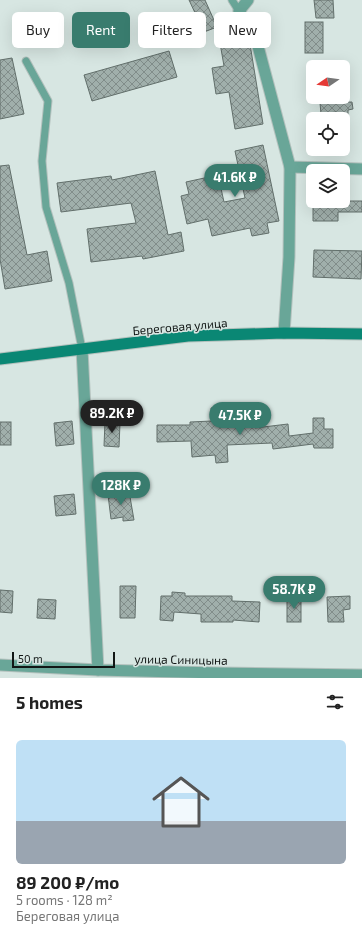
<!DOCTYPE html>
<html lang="en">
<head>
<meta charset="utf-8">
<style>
	body { margin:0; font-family:"Exo 2",sans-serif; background:#f2f2f2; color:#222; height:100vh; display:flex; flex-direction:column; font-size:15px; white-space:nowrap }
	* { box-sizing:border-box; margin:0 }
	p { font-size:13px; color:#767676 }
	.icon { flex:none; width:22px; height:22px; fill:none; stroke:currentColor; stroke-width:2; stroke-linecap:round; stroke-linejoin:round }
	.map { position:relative; height:678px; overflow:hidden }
	.details { display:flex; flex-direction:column; background:#fff; flex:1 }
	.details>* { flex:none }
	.hud { position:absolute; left:12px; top:12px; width:338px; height:36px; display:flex; gap:8px }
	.needle { width:26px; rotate:257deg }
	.fabs { position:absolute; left:306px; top:60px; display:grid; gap:8px }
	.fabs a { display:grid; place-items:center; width:44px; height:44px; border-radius:6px; background:#fff; box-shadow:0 4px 16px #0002; font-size:20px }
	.scale { position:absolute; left:12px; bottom:10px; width:103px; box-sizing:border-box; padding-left:4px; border:2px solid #111615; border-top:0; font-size:11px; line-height:14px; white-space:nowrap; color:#111615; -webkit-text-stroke:3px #d7e6e2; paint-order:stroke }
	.price { position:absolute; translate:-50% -34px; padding:0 9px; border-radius:14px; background:#397c6e; color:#fff; font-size:13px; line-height:26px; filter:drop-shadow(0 1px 2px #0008) }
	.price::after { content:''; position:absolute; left:50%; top:24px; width:12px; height:9px; margin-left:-6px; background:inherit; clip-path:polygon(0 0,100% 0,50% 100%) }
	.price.active { background:#222; color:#fff }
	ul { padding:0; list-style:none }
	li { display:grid; align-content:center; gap:8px; height:212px; padding:0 16px }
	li+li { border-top:1px solid #e0e0e0 }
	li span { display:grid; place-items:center; height:124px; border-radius:6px; color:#555 }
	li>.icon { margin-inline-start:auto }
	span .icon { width:72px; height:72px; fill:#fffc; stroke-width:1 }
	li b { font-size:17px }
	h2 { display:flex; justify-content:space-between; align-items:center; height:48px; padding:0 16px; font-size:17px }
	.tag { padding:0 14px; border-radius:6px; background:#fff; box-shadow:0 4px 16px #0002; font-size:14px; line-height:36px }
	.tag.active { background:#397c6e; color:#fff }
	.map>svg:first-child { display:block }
	.building { fill:url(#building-cross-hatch); stroke:#626f6b }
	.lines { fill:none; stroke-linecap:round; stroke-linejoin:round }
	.service-casing { stroke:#b3c1bd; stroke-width:9 }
	.minor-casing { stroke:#b3c1bd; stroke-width:13 }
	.secondary-casing { stroke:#b3c1bd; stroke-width:13 }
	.service { stroke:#69a698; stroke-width:7 }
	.minor { stroke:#69a698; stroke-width:11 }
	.secondary { stroke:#0a8774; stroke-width:11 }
	.labels { text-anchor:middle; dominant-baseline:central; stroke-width:3; stroke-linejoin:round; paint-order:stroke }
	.street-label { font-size:12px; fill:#111615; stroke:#d7e6e2 }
</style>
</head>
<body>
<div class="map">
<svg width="362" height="678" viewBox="0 0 362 678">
	<defs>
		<pattern id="building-cross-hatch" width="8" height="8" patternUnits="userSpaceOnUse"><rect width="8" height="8" fill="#a0afab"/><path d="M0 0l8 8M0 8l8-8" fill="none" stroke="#818d8a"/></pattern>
	</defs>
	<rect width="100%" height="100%" fill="#d7e6e2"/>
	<!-- building -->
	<g class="building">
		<path d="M 189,0 L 205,0 L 217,27 L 204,32 Z"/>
		<path d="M 314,0 L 333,0 L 334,18 L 316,18 Z"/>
		<rect x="305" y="22" width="18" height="31"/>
		<path d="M 249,38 L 263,124 L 235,129 L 229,92 L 216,94 L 212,68 L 224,66 L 220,43 Z"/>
		<path d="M 169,51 L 177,77 L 92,101 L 84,75 Z"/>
		<path d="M 12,58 L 24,114 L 0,119 L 0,60 Z"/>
		<path d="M 352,102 L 353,109 L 348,110 L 348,119 L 338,119 L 336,112 L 321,114 L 320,103 Z"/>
		<path d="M 263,145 L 279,221 L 267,223 L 269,233 L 252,236 L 250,228 L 212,236 L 208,219 L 187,224 L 181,196 L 189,194 L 186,182 L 218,175 L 224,202 L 245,198 L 235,151 Z"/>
		<path d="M 9,165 L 27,255 L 47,251 L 52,281 L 5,289 L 0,259 L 0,166 Z"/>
		<path d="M 155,171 L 168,235 L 181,232 L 184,251 L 143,259 L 142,256 L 91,262 L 87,229 L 136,223 L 131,203 L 61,212 L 57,183 L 111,176 L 112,180 Z"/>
		<path d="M 313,201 L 362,201 L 362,212 L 338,212 L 338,221 L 313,221 Z"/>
		<path d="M 314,250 L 362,251 L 361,279 L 313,277 Z"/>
		<path d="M 224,407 L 225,423 L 255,423 L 255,428 L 288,424 L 289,436 L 313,433 L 313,418 L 324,418 L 324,429 L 333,429 L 333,448 L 314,448 L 313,444 L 273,449 L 272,443 L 227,445 L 228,462 L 216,463 L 215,455 L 192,457 L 191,441 L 157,442 L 157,425 L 190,425 L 190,422 L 212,421 L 211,408 Z"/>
		<path d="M 72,421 L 74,444 L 56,446 L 54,423 Z"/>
		<rect x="0" y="422" width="11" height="23"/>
		<path d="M 105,422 L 120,423 L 119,447 L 104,446 Z"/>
		<path d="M 129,491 L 134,520 L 123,521 L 123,517 L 111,519 L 108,495 Z"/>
		<path d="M 74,494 L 76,514 L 56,516 L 54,496 Z"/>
		<path d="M 120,586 L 136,586 L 135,618 L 120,618 Z"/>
		<path d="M 0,590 L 13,591 L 12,613 L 0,612 Z"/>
		<path d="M 172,592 L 185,593 L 185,596 L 232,596 L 232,601 L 260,602 L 259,622 L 233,620 L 233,622 L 201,622 L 201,614 L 174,612 L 173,621 L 160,620 L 161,596 L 172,596 Z"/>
		<path d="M 350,596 L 350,609 L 343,610 L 344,622 L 328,622 L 327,597 Z"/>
		<path d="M 38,599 L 56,600 L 55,619 L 37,618 Z"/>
		<rect x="287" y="599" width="14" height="23"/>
	</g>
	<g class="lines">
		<!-- service casing -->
		<g class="service-casing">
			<g id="service">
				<path d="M 232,0 L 239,11"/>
				<path d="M 26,61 L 48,101 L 42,161 L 46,207 L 69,283 L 82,349"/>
			</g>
		</g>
		<!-- minor casing -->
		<g class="minor-casing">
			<g id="minor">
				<path d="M 248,0 L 239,11 L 255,35 L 290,167 L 289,257 L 284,333"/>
				<path d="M 290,167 L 362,169"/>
				<path d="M 82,349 L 98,670"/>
				<path d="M 0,665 L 98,670 L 219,673 L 362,675"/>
			</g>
		</g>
		<!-- secondary casing -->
		<g class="secondary-casing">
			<path id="secondary" d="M 0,359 L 188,336 L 284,333 L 362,334"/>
		</g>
		<!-- service -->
		<use href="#service" class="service"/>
		<!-- minor -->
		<use href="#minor" class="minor"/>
		<!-- secondary -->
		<use href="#secondary" class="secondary"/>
	</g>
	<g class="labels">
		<!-- street labels -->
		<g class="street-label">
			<text transform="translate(180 326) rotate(-5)">Береговая улица</text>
			<text transform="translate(181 659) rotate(1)">улица Синицына</text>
		</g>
	</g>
</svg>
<div class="fabs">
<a><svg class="needle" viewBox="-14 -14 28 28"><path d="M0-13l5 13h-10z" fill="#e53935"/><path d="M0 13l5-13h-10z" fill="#767676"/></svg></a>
<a><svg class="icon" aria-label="locate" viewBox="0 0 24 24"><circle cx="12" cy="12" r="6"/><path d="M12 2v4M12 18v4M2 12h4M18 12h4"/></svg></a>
<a><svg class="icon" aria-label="layers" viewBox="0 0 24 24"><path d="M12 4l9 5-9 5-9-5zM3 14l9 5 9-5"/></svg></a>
</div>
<div class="scale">50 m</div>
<b class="price" style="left:235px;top:198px">41.6K ₽</b>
<b class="price active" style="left:112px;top:434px">89.2K ₽</b>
<b class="price" style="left:240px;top:436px">47.5K ₽</b>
<b class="price" style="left:121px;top:506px">128K ₽</b>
<b class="price" style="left:294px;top:610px">58.7K ₽</b>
<div class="hud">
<a class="tag">Buy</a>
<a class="tag active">Rent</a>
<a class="tag">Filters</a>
<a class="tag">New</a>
</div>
</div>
<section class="details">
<h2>5 homes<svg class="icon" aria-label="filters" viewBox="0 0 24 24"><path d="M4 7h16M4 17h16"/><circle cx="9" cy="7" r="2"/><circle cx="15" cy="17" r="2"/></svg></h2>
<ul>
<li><span style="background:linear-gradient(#bfe0f5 65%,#9aa5b1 0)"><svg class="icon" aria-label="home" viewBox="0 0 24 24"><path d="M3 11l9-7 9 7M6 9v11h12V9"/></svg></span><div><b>89 200 ₽/mo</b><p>5 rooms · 128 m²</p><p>Береговая улица</p></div></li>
</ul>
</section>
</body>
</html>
